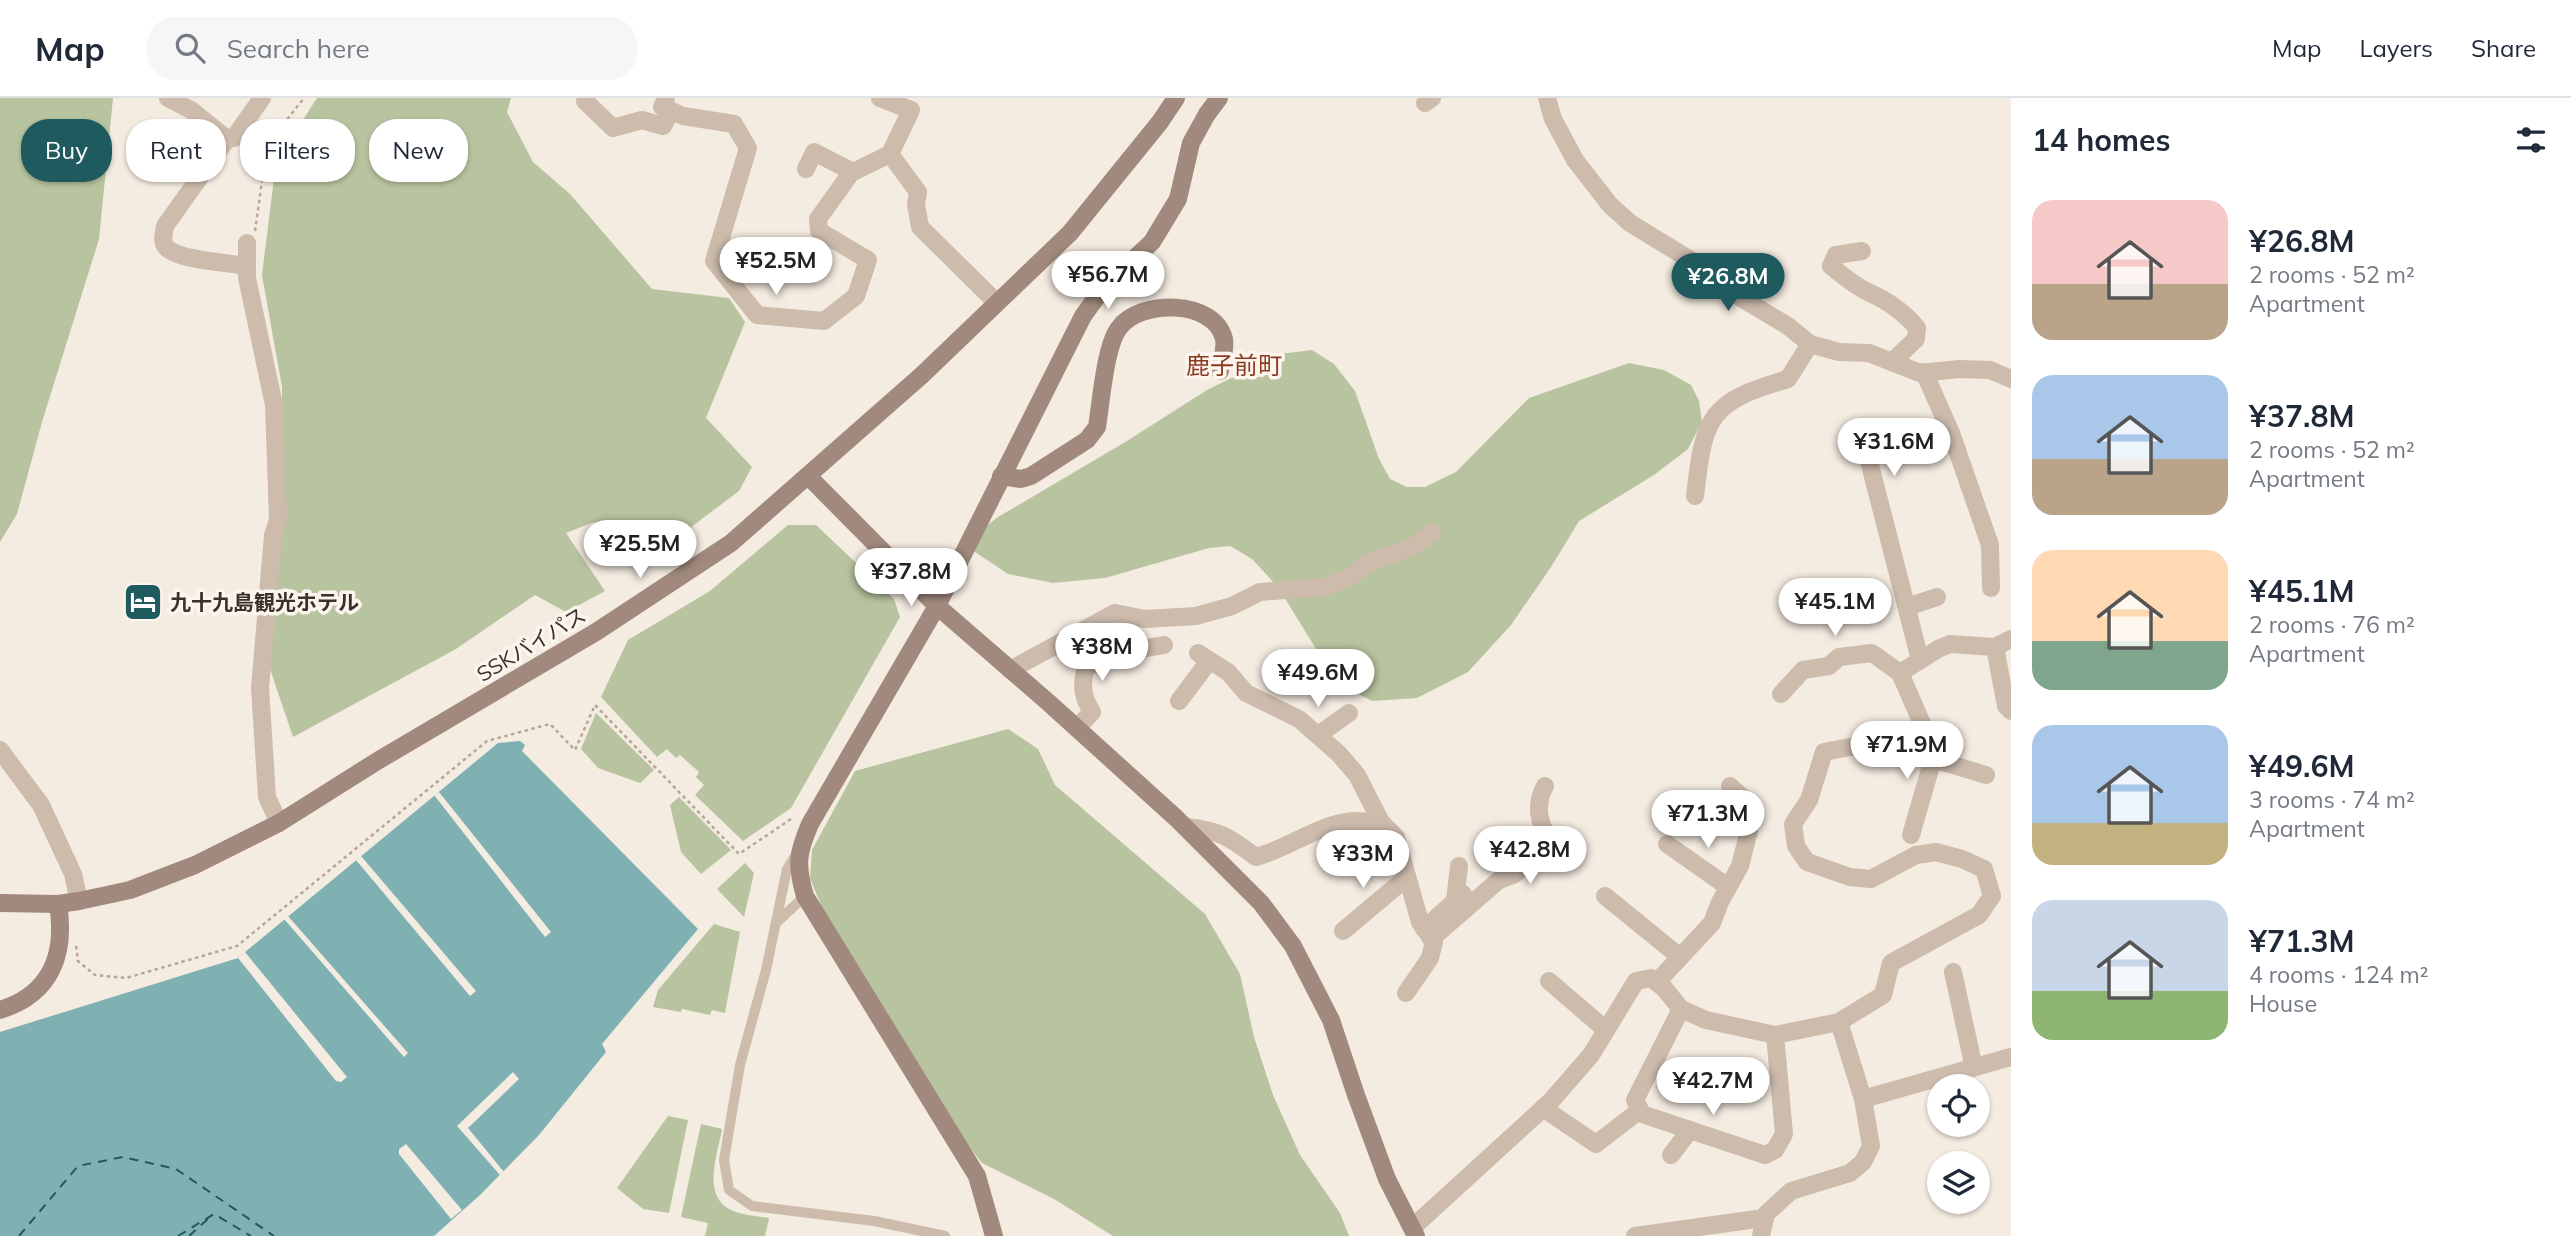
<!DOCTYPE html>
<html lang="en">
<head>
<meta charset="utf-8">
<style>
	body { margin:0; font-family:Mulish,"Noto Sans JP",sans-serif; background:#f6f6f7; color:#1f2937; height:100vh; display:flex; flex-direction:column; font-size:26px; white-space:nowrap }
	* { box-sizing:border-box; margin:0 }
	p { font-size:23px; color:#747a83 }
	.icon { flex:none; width:38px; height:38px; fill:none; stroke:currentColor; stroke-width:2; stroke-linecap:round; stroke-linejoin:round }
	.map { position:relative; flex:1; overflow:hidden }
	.panel { display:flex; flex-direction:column; background:#fff; width:560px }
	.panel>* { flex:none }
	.top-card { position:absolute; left:21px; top:21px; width:665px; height:63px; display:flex; gap:14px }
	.buttons { position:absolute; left:1927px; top:976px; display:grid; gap:14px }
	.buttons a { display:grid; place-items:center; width:63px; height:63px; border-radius:50%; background:#fff; box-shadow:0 2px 5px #0004; font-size:35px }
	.price { position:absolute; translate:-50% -60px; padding:0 16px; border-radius:24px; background:#fff; color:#222; font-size:23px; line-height:46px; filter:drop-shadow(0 2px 4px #0008) }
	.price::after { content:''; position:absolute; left:50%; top:42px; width:21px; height:16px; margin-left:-10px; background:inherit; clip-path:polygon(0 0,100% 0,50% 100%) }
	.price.on { background:#1f5a5e; color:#fff }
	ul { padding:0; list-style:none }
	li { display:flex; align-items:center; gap:21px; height:175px; padding:0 21px }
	li span { display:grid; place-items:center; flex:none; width:196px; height:140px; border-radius:21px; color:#555 }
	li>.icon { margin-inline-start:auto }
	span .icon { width:84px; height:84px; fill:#fffc; stroke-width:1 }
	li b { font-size:30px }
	h2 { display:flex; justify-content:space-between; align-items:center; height:84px; padding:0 21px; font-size:30px }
	.tag { padding:0 24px; border-radius:28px; background:#fff; box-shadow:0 2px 5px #0004; font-size:24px; line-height:63px }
	.tag.on { background:#1f5a5e; color:#fff }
	header { display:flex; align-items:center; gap:42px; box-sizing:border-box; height:98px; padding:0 35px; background:#fff; border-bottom:2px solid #e0e1e3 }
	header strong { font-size:33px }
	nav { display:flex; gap:38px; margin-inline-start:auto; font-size:24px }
	.search { width:490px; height:63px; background:#f6f6f7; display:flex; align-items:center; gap:18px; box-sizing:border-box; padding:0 24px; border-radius:28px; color:#747a83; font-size:26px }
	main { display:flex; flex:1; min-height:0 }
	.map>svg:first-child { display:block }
	.green { fill:#b8c4a0 }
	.water { fill:#7fb0b2 }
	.pier { fill:#f4ebe1 }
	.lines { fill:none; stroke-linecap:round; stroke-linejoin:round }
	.ferry { stroke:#1f5a5e; stroke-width:2; stroke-dasharray:9 7; stroke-linecap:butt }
	.path { stroke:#b9a596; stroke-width:2.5; stroke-dasharray:3.5 3.5; stroke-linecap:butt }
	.lane { stroke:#cdbbac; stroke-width:10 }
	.street { stroke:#cdbbac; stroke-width:18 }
	.secondary { stroke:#a18a7d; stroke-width:18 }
	.labels { text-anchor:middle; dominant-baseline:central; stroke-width:7; stroke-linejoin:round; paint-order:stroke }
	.poi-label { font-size:21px; font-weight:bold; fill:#3b302b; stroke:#fbf5ee; text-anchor:start }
	.street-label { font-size:21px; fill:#3b302b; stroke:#fbf5ee }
	.quarter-label { font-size:24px; fill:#8c3b22; stroke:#fbf5ee }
</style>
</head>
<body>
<header>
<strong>Map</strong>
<div class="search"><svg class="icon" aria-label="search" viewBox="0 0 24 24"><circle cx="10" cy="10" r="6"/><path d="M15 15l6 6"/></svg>Search here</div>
<nav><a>Map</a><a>Layers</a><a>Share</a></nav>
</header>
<main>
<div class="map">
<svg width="2011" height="1138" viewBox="0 0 2011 1138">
	<rect width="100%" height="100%" fill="#f4ebe1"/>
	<!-- green -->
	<g class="green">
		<path d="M 0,0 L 113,0 L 99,141 L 42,324 L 17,416 L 0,444 Z"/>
		<path d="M 317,0 L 511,0 L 507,14 L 533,64 L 570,96 L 652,191 L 729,200 L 745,224 L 706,320 L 752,369 L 739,393 L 662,451 L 594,424 L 566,435 L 605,493 L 566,514 L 535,497 L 456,551 L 293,639 L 269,568 L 281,445 L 282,289 L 262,177 L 276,64 Z"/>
		<path d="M 1312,252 L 1334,266 L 1355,293 L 1379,361 L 1390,381 L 1407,389 L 1425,389 L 1456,374 L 1529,300 L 1629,265 L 1664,272 L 1691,287 L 1699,303 L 1702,324 L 1688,351 L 1654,377 L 1579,423 L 1551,469 L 1511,527 L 1468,574 L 1417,600 L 1372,603 L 1341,587 L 1318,554 L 1278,489 L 1252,461 L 1230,448 L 1209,450 L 1105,480 L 1053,485 L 1008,476 L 975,454 L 971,440 L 998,419 L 1127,343 L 1207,292 L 1280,256 Z"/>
		<path d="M 788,427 L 816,427 L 894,501 L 900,519 L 791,710 L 743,743 L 695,697 L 704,687 L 696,679 L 699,674 L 680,657 L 676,660 L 667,651 L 657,659 L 601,599 L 628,542 L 710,493 Z"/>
		<path d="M 596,615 L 654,672 L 640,685 L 598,670 L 581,651 Z"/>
		<path d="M 1008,631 L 1038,651 L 1055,687 L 1205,816 L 1240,876 L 1254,939 L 1273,997 L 1300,1057 L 1340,1115 L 1349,1138 L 1113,1138 L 1054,1101 L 982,1065 L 963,1041 L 827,822 L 810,780 L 812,752 L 855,673 Z"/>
		<path d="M 679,699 L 731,752 L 701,776 L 681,754 L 670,707 Z"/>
		<path d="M 745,765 L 754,775 L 744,819 L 717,791 Z"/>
		<path d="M 714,826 L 740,834 L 725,915 L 712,912 L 710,917 L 682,911 L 681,914 L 653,909 L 658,892 Z"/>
		<path d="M 668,1018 L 688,1022 L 669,1115 L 643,1111 L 617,1090 Z"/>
		<path d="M 701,1026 L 722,1031 C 718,1055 701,1098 731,1112 C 741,1117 757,1118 769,1120 L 765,1138 L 705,1138 L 708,1125 L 681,1119 Z"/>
	</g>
	<!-- water -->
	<path class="water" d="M 520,643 L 525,647 L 522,653 L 698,831 L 602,946 L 606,954 L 539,1037 L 480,1097 L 434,1138 L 0,1138 L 0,934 L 238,860 L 498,645 Z"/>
	<!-- pier -->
	<g class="pier">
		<path d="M 439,694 L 551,834 L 545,839 L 434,697 Z"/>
		<path d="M 361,758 L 476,893 L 470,898 L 356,762 Z"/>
		<path d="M 288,818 L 408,955 L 404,959 L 284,821 Z"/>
		<path d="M 245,854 L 347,979 L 341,984 L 336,983 L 238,860 Z"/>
		<path d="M 513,974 L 519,981 L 468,1030 L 504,1074 L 500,1077 L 457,1028 Z"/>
		<path d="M 406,1046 L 462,1112 L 451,1121 L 399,1056 L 399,1051 Z"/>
	</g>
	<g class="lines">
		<!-- ferry -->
		<g class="ferry">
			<path d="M 19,1138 L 78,1068 L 123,1059 L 176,1071 L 274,1138"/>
			<path d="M 178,1138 L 214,1116 L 251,1138"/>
			<path d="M 189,1138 L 209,1120"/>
		</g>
		<!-- path -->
		<g class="path">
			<path d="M 255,133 L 266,55 L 273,39 L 304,0"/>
			<path d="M 76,848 L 78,863 L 95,877 L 126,880 L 237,848 L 487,643 L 550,626 L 575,652 L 595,607 L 739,756 L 794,719"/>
		</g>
		<!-- lane -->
		<g class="lane">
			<path d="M 797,755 L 787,771 L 766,872 L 740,967 L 724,1062 L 729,1092 L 752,1108 L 874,1123 L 945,1138"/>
			<path d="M 776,825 L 805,798"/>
		</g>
		<!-- street -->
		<g class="street">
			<path d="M 168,0 L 191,12 L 227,41 L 234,40 L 262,0"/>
			<path d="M 666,0 L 662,9 L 683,18 L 734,26 L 748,50 L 714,163 L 757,217 L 824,223 L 856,198 L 868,162 L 819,133 L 818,121 L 851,75 L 890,56"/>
			<path d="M 880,0 L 911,12 L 890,56 L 918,94 L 916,107 L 920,129 L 997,205"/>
			<path d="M 1547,0 L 1553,21 L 1575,62 L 1610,107 L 1630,125 L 1705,171 L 1741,200 L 1788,228 L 1810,246 L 1839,254 L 1869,255 L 1920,275 L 1959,271 L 1990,272 L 2011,281"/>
			<path d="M 585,3 L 613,30 L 642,22 L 663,28 L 671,13"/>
			<path d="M 1425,5 L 1432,0"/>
			<path d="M 227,41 L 165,128 C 164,135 161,143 166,149 C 176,162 230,165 247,168"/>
			<path d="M 806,71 L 814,54 L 853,74"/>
			<path d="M 247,145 L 247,180 L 274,307 L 278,422 L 273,437 L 260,590 L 267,699 L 279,725"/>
			<path d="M 1862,153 L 1836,157 L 1831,168 C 1842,177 1855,188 1868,194 C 1886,202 1904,214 1917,230 L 1916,241 L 1892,264"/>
			<path d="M 1951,335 L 1990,447 L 1991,490"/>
			<path d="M 1695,398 C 1704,319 1708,304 1788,281 L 1810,246"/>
			<path d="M 1907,509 L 1937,499"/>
			<path d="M 1995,549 L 2011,541"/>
			<path d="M 1198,555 L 1228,574 L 1246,595 L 1299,621 L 1339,656 L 1357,677 L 1381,724"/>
			<path d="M 1920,562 L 1868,359 C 1894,336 1898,349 1926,346 C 1934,346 1944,339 1951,335 L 1924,274"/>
			<path d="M 1010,572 L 1115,515 L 1145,521 L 1196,518 L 1232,508 L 1260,494 L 1325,489 L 1352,478 L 1366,466 L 1414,448 L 1432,435"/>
			<path d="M 1781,596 L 1803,572 L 1829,568 L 1839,559 L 1872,555 L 1900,575"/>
			<path d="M 1179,603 L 1209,563"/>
			<path d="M 1077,630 L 1092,614 C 1082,598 1081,587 1086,569 L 1129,553 L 1164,547"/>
			<path d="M 1318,637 L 1349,615"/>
			<path d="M 0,652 L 41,707 L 73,776 L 79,803"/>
			<path d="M 1933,661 L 1986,677"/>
			<path d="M 1186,729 C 1219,732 1229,739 1256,759 C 1289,750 1319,726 1353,723 C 1362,723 1372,724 1381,724 L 1396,739 L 1420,824 L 1434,844 L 1430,860 L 1406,895"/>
			<path d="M 1911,737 L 1933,661 L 1923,628"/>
			<path d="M 1667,746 L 1728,789"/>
			<path d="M 1605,798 L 1680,859"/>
			<path d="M 1455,803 L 1459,768"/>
			<path d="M 1424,831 L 1463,796"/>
			<path d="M 1343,833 L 1406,780"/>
			<path d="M 1431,841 L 1499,782 L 1515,776 L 1550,741 C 1538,726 1535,706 1545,688"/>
			<path d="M 1953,874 L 1974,970"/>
			<path d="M 1549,883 L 1606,932"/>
			<path d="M 1657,884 L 1712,825 L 1720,804 L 1740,768 L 1749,733 L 1750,714 L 1743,700 L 1730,688"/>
			<path d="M 1681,911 L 1635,1002 L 1642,1016 L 1765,1057 L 1775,1052 L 1784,1036 L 1775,937"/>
			<path d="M 1863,1001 L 2011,959"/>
			<path d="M 1543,1010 L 1596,1046 L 1640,1012"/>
			<path d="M 1671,1057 L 1690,1032"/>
			<path d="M 1412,1130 L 1551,1003 L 1591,957 L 1636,883 L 1651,880 L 1664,890 L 1681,911 L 1706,922 L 1775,937 L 1839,924 L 1883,897 L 1891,865 L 1979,817 L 1992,798 L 1984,771 L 1962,761 L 1936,754 L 1916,757 L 1871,781 L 1850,779 L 1807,764 L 1796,748 L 1793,726 L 1809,702 L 1824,654 L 1897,640 L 1918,649 L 1923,628 L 1900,575 L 1938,551 L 1950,546 L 1995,549 L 2006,608 L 2011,613"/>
			<path d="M 1635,1138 L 1764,1120"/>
			<path d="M 1761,1138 L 1766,1116 L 1791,1093 L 1850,1075 L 1863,1064 L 1871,1048 L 1863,1001 L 1839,924"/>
		</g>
		<!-- secondary -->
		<g class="secondary">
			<path d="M 808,378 L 937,508 L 1049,605 L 1176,720 L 1261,805 L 1293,848 L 1331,922 L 1356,997 L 1387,1081 L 1416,1138"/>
			<path d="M 1001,378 L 1021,381 L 1031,378 L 1087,342 L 1097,329 C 1101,305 1105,248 1119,230 C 1140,201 1214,201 1224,241 C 1226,250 1221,264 1220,273"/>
			<path d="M 0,805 L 58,806 L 79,803 L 130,792 L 195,767 L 279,725 L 379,662 L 596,534 L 731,445 L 922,277 L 1070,135 L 1160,24 L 1176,0"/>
			<path d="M 0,912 C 52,896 66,855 58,806"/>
			<path d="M 994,1138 L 977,1078 L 805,798 C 796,767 797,756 810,726 L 937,508 L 1083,218 L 1104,189 L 1152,144 L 1178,101 L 1191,45 L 1207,16 L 1219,0"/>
		</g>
	</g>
	<!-- icons -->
	<defs>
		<g id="hotel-square" transform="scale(2.0125)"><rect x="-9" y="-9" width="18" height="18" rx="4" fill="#1f5a5e" stroke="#fbf5ee"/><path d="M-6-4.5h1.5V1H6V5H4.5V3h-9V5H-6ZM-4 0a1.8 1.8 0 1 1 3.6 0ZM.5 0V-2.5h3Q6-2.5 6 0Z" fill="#fff"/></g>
	</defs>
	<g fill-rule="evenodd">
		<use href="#hotel-square" x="143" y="504"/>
	</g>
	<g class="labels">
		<!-- poi labels -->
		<g class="poi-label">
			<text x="170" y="504">九十九島観光ホテル</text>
		</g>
		<!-- street labels -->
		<g class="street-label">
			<text transform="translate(531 546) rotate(-31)">SSKバイパス</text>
		</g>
		<!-- quarter labels -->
		<g class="quarter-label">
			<text x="1234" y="267">鹿子前町</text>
		</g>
	</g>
</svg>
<div class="buttons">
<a><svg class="icon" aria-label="locate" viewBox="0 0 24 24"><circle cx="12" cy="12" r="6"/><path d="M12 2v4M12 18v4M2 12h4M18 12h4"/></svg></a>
<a><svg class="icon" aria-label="layers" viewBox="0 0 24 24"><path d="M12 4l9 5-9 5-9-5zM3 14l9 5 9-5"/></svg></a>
</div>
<b class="price" style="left:776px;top:199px">¥52.5M</b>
<b class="price" style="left:1108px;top:213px">¥56.7M</b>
<b class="price on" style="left:1728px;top:215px">¥26.8M</b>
<b class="price" style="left:1894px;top:380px">¥31.6M</b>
<b class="price" style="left:640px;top:482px">¥25.5M</b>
<b class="price" style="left:911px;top:510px">¥37.8M</b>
<b class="price" style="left:1835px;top:540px">¥45.1M</b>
<b class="price" style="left:1102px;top:585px">¥38M</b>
<b class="price" style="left:1318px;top:611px">¥49.6M</b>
<b class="price" style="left:1907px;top:683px">¥71.9M</b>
<b class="price" style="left:1708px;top:752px">¥71.3M</b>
<b class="price" style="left:1530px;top:788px">¥42.8M</b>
<b class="price" style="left:1363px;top:792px">¥33M</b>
<b class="price" style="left:1713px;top:1019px">¥42.7M</b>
<div class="top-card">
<a class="tag on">Buy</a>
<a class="tag">Rent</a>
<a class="tag">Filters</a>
<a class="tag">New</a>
</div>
</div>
<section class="panel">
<h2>14 homes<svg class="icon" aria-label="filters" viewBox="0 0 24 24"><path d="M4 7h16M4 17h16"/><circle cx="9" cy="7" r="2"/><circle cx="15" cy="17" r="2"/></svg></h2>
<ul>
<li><span style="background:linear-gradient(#f6c9c9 60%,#b9a48a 0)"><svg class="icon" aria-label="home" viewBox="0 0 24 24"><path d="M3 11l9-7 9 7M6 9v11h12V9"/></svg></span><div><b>¥26.8M</b><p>2 rooms · 52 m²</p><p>Apartment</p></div></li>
<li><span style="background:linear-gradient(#a9c7e8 60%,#b9a48a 0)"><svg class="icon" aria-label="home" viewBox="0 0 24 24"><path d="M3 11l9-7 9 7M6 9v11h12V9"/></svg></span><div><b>¥37.8M</b><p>2 rooms · 52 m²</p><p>Apartment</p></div></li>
<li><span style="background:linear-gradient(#ffd9b3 65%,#7fa58c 0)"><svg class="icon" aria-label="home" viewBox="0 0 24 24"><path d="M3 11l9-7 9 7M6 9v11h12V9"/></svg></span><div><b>¥45.1M</b><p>2 rooms · 76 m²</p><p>Apartment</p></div></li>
<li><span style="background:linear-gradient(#a9c7e8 70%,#c2b280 0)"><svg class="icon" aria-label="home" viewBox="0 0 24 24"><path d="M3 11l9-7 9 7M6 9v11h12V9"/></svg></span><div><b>¥49.6M</b><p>3 rooms · 74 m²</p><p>Apartment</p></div></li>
<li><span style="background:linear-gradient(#c9d6e8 65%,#8fb573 0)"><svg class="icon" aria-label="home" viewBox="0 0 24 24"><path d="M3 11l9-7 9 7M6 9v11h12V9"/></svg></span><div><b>¥71.3M</b><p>4 rooms · 124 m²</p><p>House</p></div></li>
</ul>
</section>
</main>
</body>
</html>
